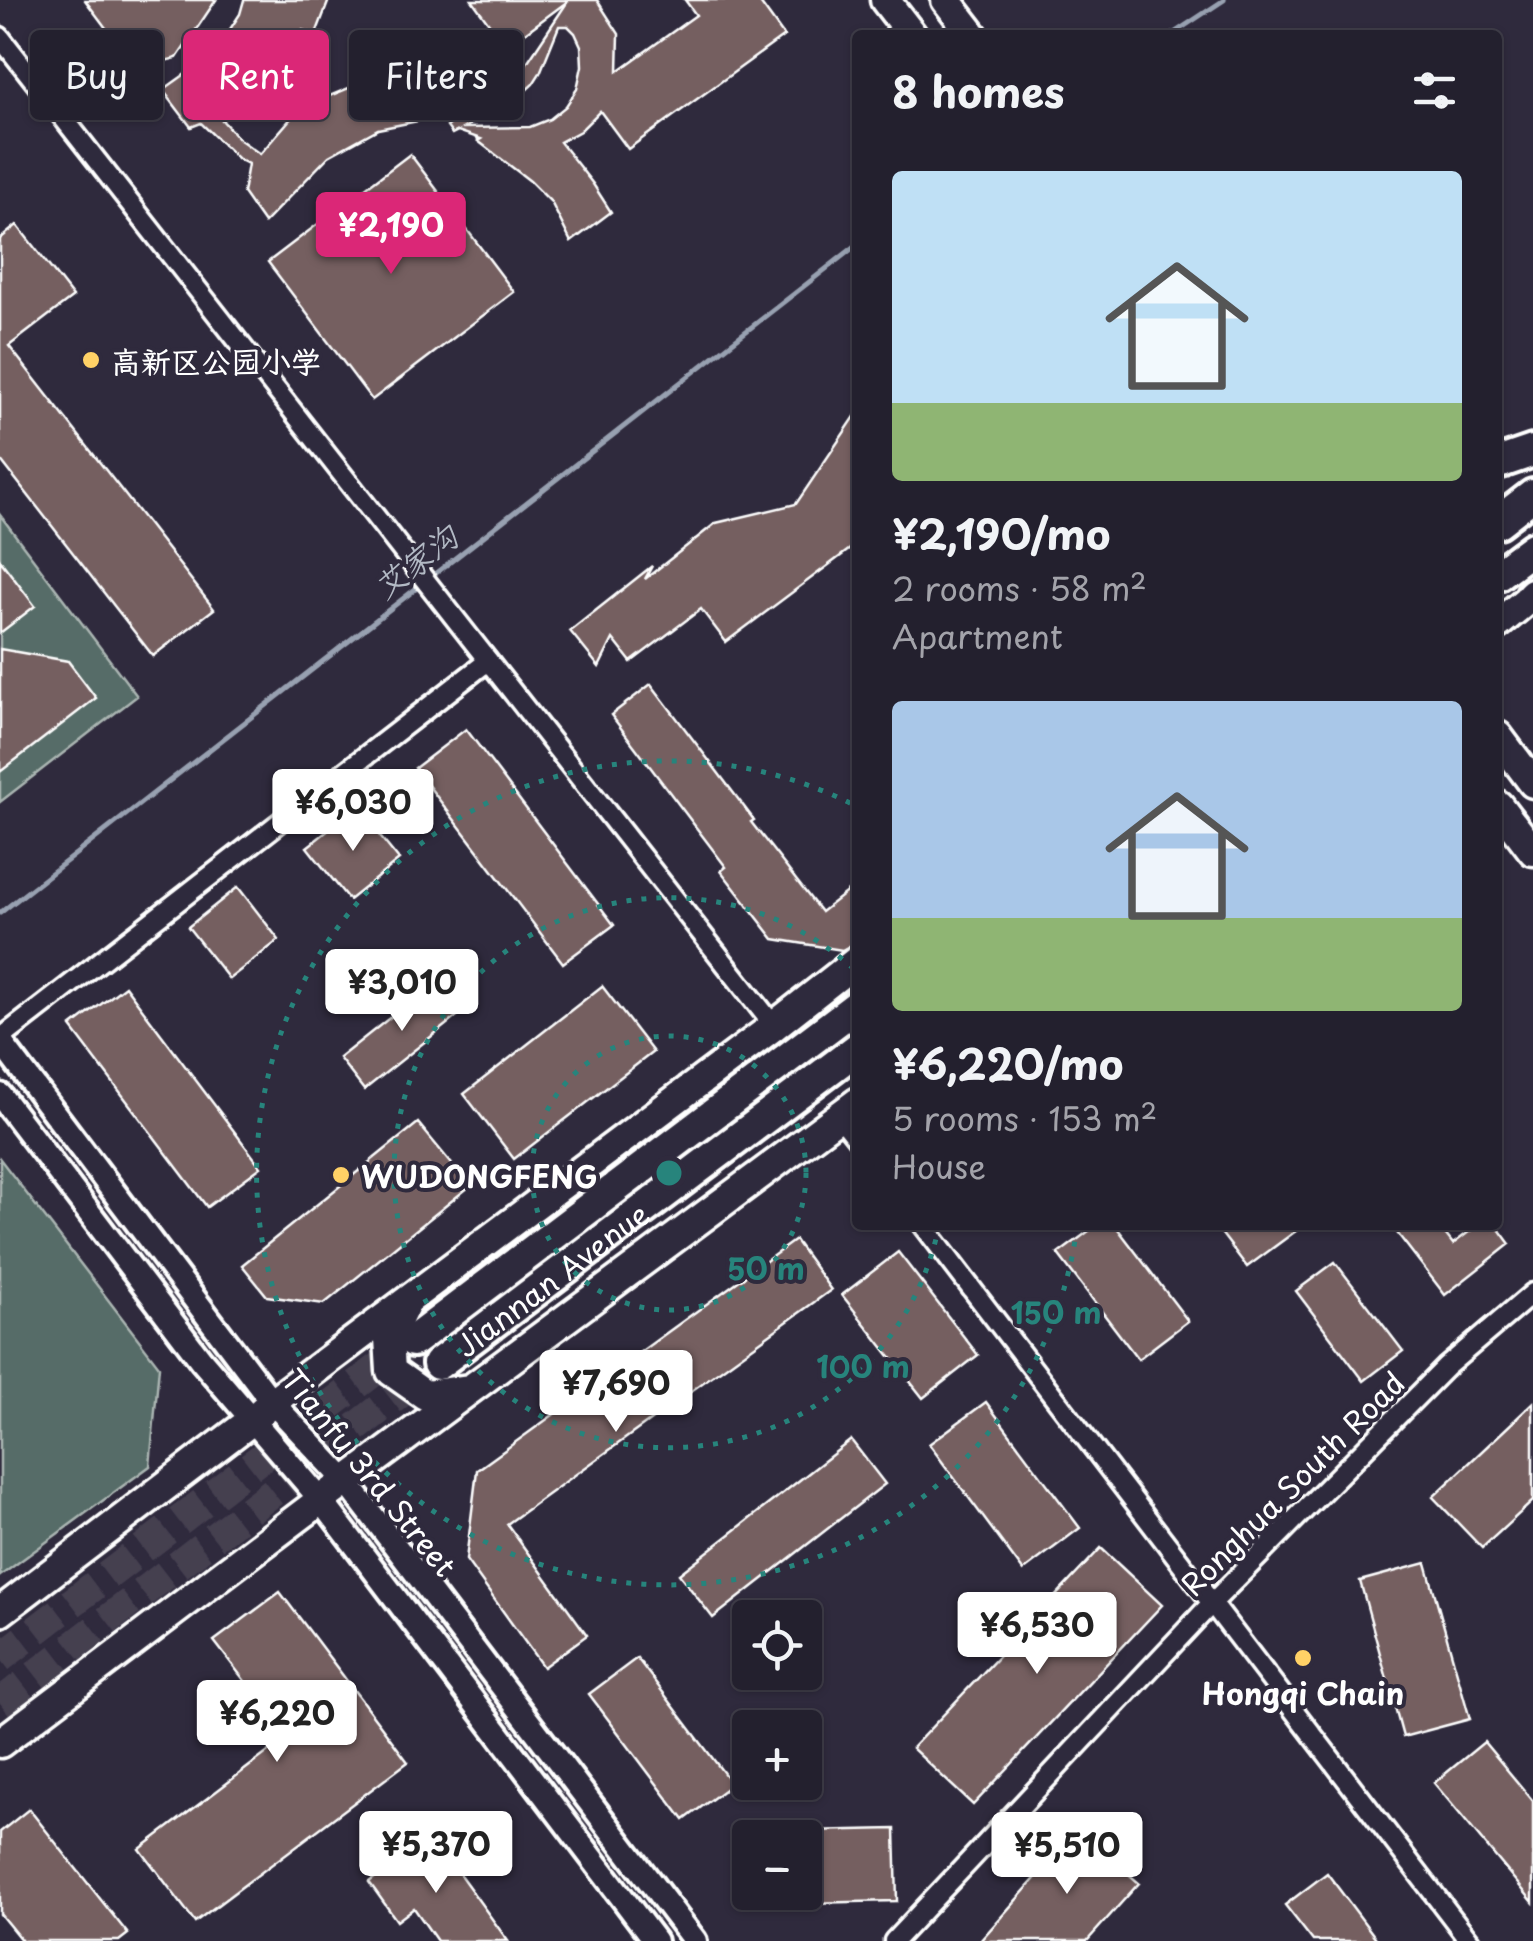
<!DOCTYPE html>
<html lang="en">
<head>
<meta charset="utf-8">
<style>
	body { margin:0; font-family:"Playpen Sans","LXGW WenKai TC",sans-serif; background:#2b2836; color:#f1f3f6; height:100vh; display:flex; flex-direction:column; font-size:38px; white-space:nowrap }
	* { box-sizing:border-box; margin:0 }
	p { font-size:32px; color:#a3a3aa }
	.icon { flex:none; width:55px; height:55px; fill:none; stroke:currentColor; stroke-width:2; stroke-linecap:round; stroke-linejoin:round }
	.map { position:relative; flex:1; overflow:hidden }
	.side { position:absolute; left:852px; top:30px; width:650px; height:1200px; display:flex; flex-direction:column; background:#23202e; border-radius:10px; box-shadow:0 2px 8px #0004,0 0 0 2px #403e4a }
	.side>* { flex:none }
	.banner { position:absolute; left:30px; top:30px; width:672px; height:90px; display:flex; gap:20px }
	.buttons { position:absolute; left:732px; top:1600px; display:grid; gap:20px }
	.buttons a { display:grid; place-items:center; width:90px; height:90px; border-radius:10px; background:#23202e; box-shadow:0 2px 8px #0004,0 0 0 2px #403e4a; font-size:50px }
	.price { position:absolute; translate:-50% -85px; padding:0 22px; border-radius:10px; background:#fff; color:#222; font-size:32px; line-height:65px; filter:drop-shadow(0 2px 5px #0008) }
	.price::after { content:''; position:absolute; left:50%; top:60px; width:30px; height:22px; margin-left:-15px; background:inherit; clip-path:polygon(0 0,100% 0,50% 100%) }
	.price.selected { background:#db2777; color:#fff }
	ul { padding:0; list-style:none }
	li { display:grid; align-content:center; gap:20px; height:530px; padding:0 40px }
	li span { display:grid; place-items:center; height:310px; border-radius:10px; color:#555 }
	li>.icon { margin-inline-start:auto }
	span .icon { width:180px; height:180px; fill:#fffc; stroke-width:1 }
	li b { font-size:42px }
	h2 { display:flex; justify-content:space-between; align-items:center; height:120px; padding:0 40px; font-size:42px }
	.chip { padding:0 35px; border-radius:10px; background:#23202e; box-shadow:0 2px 8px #0004,0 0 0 2px #403e4a; font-size:35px; line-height:90px }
	.chip.selected { background:#db2777; color:#fff }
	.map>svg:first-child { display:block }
	.green { fill:#576c67; stroke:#abb6b3; stroke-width:2.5 }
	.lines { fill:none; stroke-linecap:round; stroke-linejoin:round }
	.stream { stroke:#98a1b1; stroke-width:5 }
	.building { fill:#745f61; stroke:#fff; stroke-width:2.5; fill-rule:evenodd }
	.trunk-tunnel { stroke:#443f50; stroke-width:30; stroke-dasharray:30 15; stroke-linecap:butt }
	.minor-casing { stroke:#fff; stroke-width:25 }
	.tertiary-casing { stroke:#fff; stroke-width:30 }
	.secondary-casing { stroke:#fff; stroke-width:35 }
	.trunk-casing { stroke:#fff; stroke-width:38 }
	.minor { stroke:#2f2a3d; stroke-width:18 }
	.tertiary { stroke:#2f2a3d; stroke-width:22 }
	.secondary { stroke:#2f2a3d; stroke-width:28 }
	.trunk { stroke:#2f2a3d; stroke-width:30 }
	.ring { fill:none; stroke:#27847c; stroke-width:5; stroke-dasharray:5 10 }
	.poi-dot { fill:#ffd166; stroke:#2f2a3d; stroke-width:4 }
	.labels { text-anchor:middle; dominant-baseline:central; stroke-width:8; stroke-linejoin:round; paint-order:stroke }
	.poi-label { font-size:30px; font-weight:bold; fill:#fff; stroke:#2f2a3d; text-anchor:start }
	.street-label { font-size:30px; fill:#fff; stroke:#2f2a3d }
	.water-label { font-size:32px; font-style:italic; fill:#b2b9c4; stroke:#2f2a3d }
	.centre { fill:#27847c; stroke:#2f2a3d; stroke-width:5 }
	.ring-label { font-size:30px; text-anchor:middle; font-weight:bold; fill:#27847c; stroke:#2f2a3d; stroke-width:8; stroke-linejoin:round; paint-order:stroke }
</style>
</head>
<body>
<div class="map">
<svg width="1533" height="1941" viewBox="0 0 1533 1941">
	<rect width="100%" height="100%" fill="#2f2a3d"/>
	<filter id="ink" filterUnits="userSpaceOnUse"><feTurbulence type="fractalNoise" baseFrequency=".01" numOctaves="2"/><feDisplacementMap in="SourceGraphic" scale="20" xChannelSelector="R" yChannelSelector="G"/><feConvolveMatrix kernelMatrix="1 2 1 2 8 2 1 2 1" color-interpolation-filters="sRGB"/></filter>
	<g filter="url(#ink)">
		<!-- green -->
		<g class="green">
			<path d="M 0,515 L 137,696 L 0,802 Z"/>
			<path d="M 0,1159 L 159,1366 L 150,1466 L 0,1576 Z"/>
		</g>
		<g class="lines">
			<!-- stream -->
			<g class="stream">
				<path d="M 1171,35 L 1224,0"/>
				<path d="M 0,913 L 858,244"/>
			</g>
		</g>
		<!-- building -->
		<g class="building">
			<path d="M 85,0 L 216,0 L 177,58 L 136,68 Z"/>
			<path d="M 244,0 L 329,0 L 316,34 L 302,30 L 285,63 L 270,81 L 248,104 L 222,120 L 239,139 L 260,154 L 293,116 L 317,101 L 361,83 L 406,83 L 440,90 L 458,98 L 481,101 L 518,76 L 568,1 L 506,47 L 472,0 L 597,0 L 619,34 L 618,71 L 696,15 L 685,0 L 758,0 L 784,36 L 628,149 L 600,111 L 580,131 L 560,142 L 593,184 L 611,212 L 571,242 L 551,202 L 530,181 L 478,141 L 481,139 L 458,131 L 452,134 L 447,127 L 468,111 L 378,129 L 329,156 L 264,223 L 243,193 L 248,164 L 238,159 L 201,123 L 191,127 L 163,90 L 222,48 L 217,49 L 240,14 ZM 559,26 L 568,26 L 575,33 L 581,46 L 582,66 L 577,89 L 566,106 L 550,119 L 530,127 L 464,128 L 522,94 L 533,84 L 540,73 Z"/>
			<path d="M 410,154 L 514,292 L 372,400 L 268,262 Z"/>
			<path d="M 17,225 L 73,297 L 9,346 L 214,609 L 153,656 L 0,459 L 0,239 Z"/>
			<path d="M 858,412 L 858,543 L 726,642 L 701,609 L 631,662 L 613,639 L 599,667 L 570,631 L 652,566 L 645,579 L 716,523 L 796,504 Z"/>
			<path d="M 0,560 L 35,606 L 0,633 Z"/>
			<path d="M 0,649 L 68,661 L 96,698 L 0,772 Z"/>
			<path d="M 651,684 L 754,820 L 751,822 L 821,912 L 858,883 L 858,941 L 842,950 L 774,939 L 721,871 L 726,867 L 611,715 Z"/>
			<path d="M 466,729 L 614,925 L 563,963 L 415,768 Z"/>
			<path d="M 357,808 L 399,860 L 349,900 L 307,847 Z"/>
			<path d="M 238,887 L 279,940 L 229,979 L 188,927 Z"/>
			<path d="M 441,977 L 466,1009 L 364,1090 L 339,1058 Z"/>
			<path d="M 125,986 L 261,1167 L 207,1207 L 71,1027 Z"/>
			<path d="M 602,986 L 653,1052 L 514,1159 L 464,1094 Z"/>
			<path d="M 418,1123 L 470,1186 L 324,1304 L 267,1296 L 242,1265 Z"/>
			<path d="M 1097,1225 L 1115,1225 L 1188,1321 L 1138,1359 L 1058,1254 Z"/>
			<path d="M 1215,1225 L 1304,1225 L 1247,1267 Z"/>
			<path d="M 1391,1225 L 1438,1225 L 1453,1244 L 1478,1225 L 1496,1225 L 1510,1244 L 1445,1295 Z"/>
			<path d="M 795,1240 L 831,1290 L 507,1524 L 587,1635 L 543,1667 L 466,1560 L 477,1470 Z"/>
			<path d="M 898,1252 L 978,1355 L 923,1398 L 842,1295 Z"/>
			<path d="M 1335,1262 L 1403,1351 L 1364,1381 L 1296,1291 Z"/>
			<path d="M 986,1402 L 1080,1528 L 1023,1571 L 929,1444 Z"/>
			<path d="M 1533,1403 L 1533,1501 L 1482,1548 L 1433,1497 Z"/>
			<path d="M 851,1440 L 885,1484 L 713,1618 L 679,1574 Z"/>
			<path d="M 1101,1548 L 1162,1605 L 973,1805 L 912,1748 Z"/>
			<path d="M 1426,1563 L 1470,1719 L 1403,1737 L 1360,1581 Z"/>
			<path d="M 280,1592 L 408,1762 L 195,1922 L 140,1849 L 288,1737 L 214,1641 Z"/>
			<path d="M 637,1658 L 732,1784 L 684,1820 L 589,1694 Z"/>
			<path d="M 1484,1742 L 1533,1801 L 1533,1902 L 1434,1783 Z"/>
			<path d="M 29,1809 L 128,1934 L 119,1941 L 22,1941 L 0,1914 L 0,1832 Z"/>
			<path d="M 895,1829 L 897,1901 L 805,1903 L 805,1831 Z"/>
			<path d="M 1078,1830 L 1139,1883 L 1087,1941 L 980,1941 Z"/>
			<path d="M 432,1836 L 508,1941 L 437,1941 L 414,1908 L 397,1921 L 369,1882 Z"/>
			<path d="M 1327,1873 L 1378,1941 L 1313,1941 L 1285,1905 Z"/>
		</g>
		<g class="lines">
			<!-- trunk-tunnel -->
			<g class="trunk-tunnel">
				<path d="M 0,1658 L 407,1346"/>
				<path d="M 0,1703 L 438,1364"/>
			</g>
			<!-- minor casing -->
			<g class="minor-casing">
				<g id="minor">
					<path d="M 0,37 L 774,1026"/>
					<path d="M 0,1039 L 488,661"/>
					<path d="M 839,1116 L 858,1140"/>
					<path d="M 923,1225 L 1470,1941"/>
					<path d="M 894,1941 L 1212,1603 L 1446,1367 L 1533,1293"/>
				</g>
			</g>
			<!-- tertiary casing -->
			<g class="tertiary-casing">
				<g id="tertiary">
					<path d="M 0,1041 L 272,1402 L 346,1481 L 695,1941"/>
					<path d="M 0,1095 L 201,1360 L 321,1500 L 655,1941"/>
				</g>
			</g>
			<!-- secondary casing -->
			<g class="secondary-casing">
				<g id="secondary">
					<path d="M 885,0 L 912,35"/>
					<path d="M 946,0 L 973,35"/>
					<path d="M 1498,624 L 1533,595"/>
					<path d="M 1498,736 L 1533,783"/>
					<path d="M 1498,805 L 1533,851"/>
					<path d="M 406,1303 L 389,1338 L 391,1371 L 425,1395 L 469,1389"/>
					<path d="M 0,1612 L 251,1421 L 272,1402 L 774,1026 L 858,960"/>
					<path d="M 0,1743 L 321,1500 L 858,1102"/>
				</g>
			</g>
			<!-- trunk casing -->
			<g class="trunk-casing">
				<g id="trunk">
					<path d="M 1501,462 L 1533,451"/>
					<path d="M 1498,522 L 1533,495"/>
					<path d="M 1498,574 L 1533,548"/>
					<path d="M 1531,596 L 1533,594"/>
					<path d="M 413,1341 L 858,1005"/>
					<path id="s1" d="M 438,1364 L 858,1048"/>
				</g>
			</g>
			<!-- minor -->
			<use href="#minor" class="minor"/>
			<!-- tertiary -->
			<use href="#tertiary" class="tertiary"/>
			<!-- secondary -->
			<use href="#secondary" class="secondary"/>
			<!-- trunk -->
			<use href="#trunk" class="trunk"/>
		</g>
	</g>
	<!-- distance rings -->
	<g class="ring">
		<circle cx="669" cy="1173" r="137"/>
		<path d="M939 1225A275 275 0 1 1 857 972"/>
		<path d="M1077 1227A412 412 0 1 1 856 806"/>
	</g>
	<!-- markers -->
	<g class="poi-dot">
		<circle cx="91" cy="360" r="10"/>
		<circle cx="341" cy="1175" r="10"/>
		<circle cx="1303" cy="1658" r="10"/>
	</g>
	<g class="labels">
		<!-- poi labels -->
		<g class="poi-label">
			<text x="111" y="360">高新区公园小学</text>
			<text x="361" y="1175">WUDONGFENG</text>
			<text x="1303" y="1692" text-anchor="middle">Hongqi Chain</text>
		</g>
		<!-- street labels -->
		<g class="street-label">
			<text stroke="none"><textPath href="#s1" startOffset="142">Jiannan Avenue</textPath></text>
			<text transform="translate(370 1472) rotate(51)">Tianfu 3rd Street</text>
			<text transform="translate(1292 1483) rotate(-45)">Ronghua South Road</text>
		</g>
		<!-- water labels -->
		<g class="water-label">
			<text transform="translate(415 561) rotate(-38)">艾家沟</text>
		</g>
	</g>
	<circle cx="669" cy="1173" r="15" class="centre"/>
	<g class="ring-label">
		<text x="766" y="1280">50 m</text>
		<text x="1056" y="1324">150 m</text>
		<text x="863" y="1378">100 m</text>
	</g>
</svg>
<div class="buttons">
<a><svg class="icon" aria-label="locate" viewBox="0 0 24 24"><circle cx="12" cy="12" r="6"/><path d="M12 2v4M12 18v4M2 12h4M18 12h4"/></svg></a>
<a>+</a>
<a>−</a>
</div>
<b class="price selected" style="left:391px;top:277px">¥2,190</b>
<b class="price" style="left:353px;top:854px">¥6,030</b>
<b class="price" style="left:402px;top:1034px">¥3,010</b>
<b class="price" style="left:616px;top:1435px">¥7,690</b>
<b class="price" style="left:1037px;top:1677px">¥6,530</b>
<b class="price" style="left:277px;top:1765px">¥6,220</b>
<b class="price" style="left:436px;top:1896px">¥5,370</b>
<b class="price" style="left:1067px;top:1897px">¥5,510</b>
<div class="banner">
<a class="chip">Buy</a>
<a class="chip selected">Rent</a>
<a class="chip">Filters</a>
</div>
<section class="side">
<h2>8 homes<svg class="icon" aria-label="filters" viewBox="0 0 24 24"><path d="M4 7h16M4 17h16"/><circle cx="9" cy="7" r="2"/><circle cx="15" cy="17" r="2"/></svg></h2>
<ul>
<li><span style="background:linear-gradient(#bfe0f5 75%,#8fb573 0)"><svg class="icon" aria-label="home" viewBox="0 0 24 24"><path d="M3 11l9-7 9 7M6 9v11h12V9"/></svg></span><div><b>¥2,190/mo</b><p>2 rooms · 58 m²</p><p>Apartment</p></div></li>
<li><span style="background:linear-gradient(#a9c7e8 70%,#8fb573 0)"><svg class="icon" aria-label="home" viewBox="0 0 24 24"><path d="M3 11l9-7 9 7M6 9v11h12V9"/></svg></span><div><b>¥6,220/mo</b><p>5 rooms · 153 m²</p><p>House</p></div></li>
</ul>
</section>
</div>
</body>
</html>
